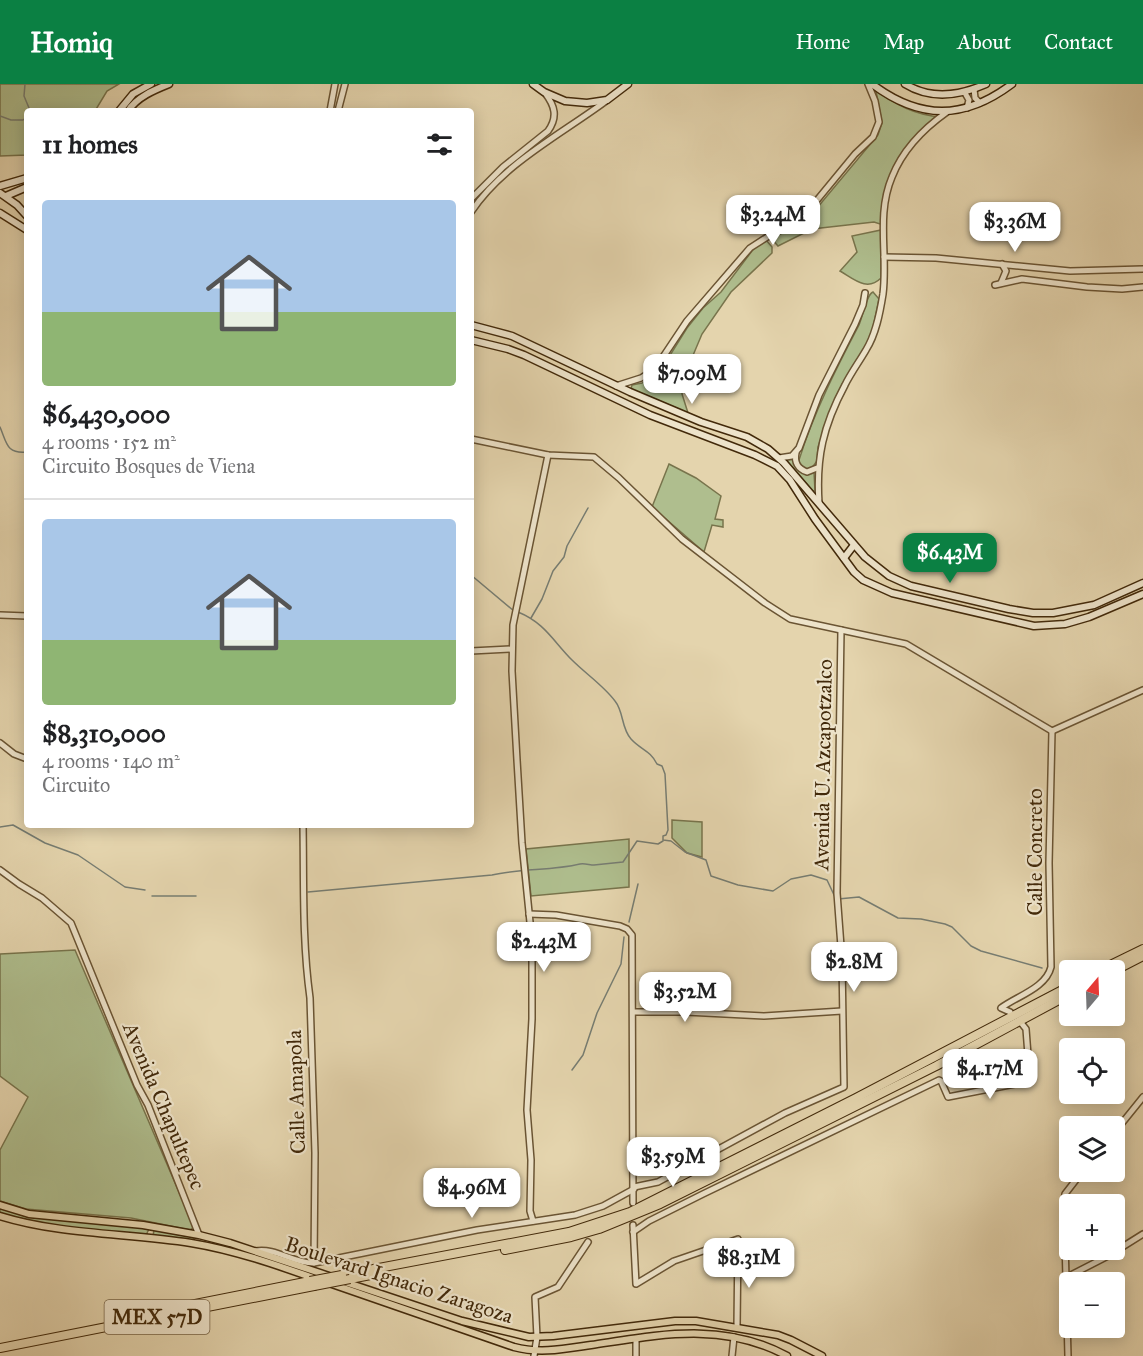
<!DOCTYPE html>
<html lang="en">
<head>
<meta charset="utf-8">
<style>
	body { margin:0; font-family:"IM FELL Great Primer",serif; background:#f6f6f6; color:#202124; height:100vh; display:flex; flex-direction:column; font-size:22px; white-space:nowrap }
	* { box-sizing:border-box; margin:0 }
	p { font-size:20px; color:#757577 }
	.icon { flex:none; width:33px; height:33px; fill:none; stroke:currentColor; stroke-width:2; stroke-linecap:round; stroke-linejoin:round }
	.map { position:relative; flex:1; overflow:hidden }
	.details { position:absolute; left:24px; top:24px; width:450px; height:720px; display:flex; flex-direction:column; background:#fff; border-radius:6px; box-shadow:0 3px 15px #0003 }
	.details>* { flex:none }
	.needle { width:39px; rotate:19deg }
	.fabs { position:absolute; left:1059px; top:876px; display:grid; gap:12px }
	.fabs a { display:grid; place-items:center; width:66px; height:66px; border-radius:6px; background:#fff; box-shadow:0 3px 15px #0003; font-size:30px }
	.price { position:absolute; translate:-50% -51px; padding:0 14px; border-radius:12px; background:#fff; color:#222; font-size:20px; line-height:39px; filter:drop-shadow(0 2px 3px #0008) }
	.price::after { content:''; position:absolute; left:50%; top:36px; width:18px; height:14px; margin-left:-9px; background:inherit; clip-path:polygon(0 0,100% 0,50% 100%) }
	.price.on { background:#0b8043; color:#fff }
	ul { padding:0; list-style:none }
	li { display:grid; align-content:center; gap:12px; height:318px; padding:0 18px }
	li+li { border-top:2px solid #e0e0e0 }
	li span { display:grid; place-items:center; height:186px; border-radius:6px; color:#555 }
	li>.icon { margin-inline-start:auto }
	span .icon { width:108px; height:108px; fill:#fffc; stroke-width:1 }
	li b { font-size:26px }
	h2 { display:flex; justify-content:space-between; align-items:center; height:72px; padding:0 18px; font-size:26px }
	header { display:flex; align-items:center; gap:36px; box-sizing:border-box; height:84px; padding:0 30px; background:#0b8043; color:#fff }
	header strong { font-size:28px }
	nav { display:flex; gap:33px; margin-inline-start:auto; font-size:21px }
	.map>svg:first-child { display:block }
	.green { fill:#afbe8e; stroke:#78744c; stroke-width:1.5 }
	.lines { fill:none; stroke-linecap:round; stroke-linejoin:round }
	.stream { stroke:#777d72; stroke-width:1.5 }
	.tertiary-casing { stroke:#6a5433; stroke-width:8 }
	.secondary-casing { stroke:#42290a; stroke-width:9 }
	.primary-casing { stroke:#42290a; stroke-width:9 }
	.motorway-casing { stroke:#42290a; stroke-width:10 }
	.tertiary { stroke:#ede3ca; stroke-width:5 }
	.secondary { stroke:#ede3ca; stroke-width:6 }
	.primary { stroke:#e4d4ad; stroke-width:6 }
	.motorway { stroke:#e4d4ad; stroke-width:8 }
	.motorway-bridge-casing { stroke:#42290a; stroke-width:10; stroke-linecap:butt }
	.motorway-bridge { stroke:#e4d4ad; stroke-width:8 }
	.labels { text-anchor:middle; dominant-baseline:central; stroke-width:4.5; stroke-linejoin:round; paint-order:stroke }
	.shield { fill:#ede3ca; stroke:#756144; stroke-width:1.5 }
	.shield-label { font-size:20px; font-weight:bold; fill:#42290a }
	.street-label { font-size:21px; fill:#42290a; stroke:#ede3ca }
</style>
</head>
<body>
<header>
<strong>Homiq</strong>
<nav><a>Home</a><a>Map</a><a>About</a><a>Contact</a></nav>
</header>
<div class="map">
<svg width="1143" height="1272" viewBox="0 0 1143 1272">
	<rect width="100%" height="100%" fill="#e4d4ad"/>
	<filter id="stains"><feTurbulence type="fractalNoise" baseFrequency=".00333" numOctaves="4"/><feColorMatrix values="0 0 0 0 .2 0 0 0 0 .09 0 0 0 0 .02 0 0 0 .5 -.17"/></filter>
	<radialGradient id="worn" r=".72"><stop offset=".6" stop-color="#630" stop-opacity="0"/><stop offset="1" stop-color="#630" stop-opacity=".3"/></radialGradient>
	<!-- green -->
	<g class="green">
		<path d="M 0,0 L 119,0 L 107,7 L 95,27 L 27,27 L 27,71 L 0,72 Z"/>
		<path d="M 876,7 C 897,21 915,31 941,33 L 921,46 L 897,80 L 881,139 L 880,140 L 874,138 L 812,145 L 778,162 L 771,154 L 798,142 L 812,130 L 878,51 L 882,39 Z"/>
		<path d="M 881,146 L 881,194 C 867,208 854,195 840,187 L 857,168 L 852,152 Z"/>
		<path d="M 766,156 L 772,163 L 772,169 L 731,208 L 702,250 L 683,295 L 682,310 L 688,329 L 631,305 L 632,301 L 642,299 L 659,289 L 687,244 L 703,224 L 721,208 L 755,163 Z"/>
		<path d="M 873,208 L 879,215 L 870,258 L 855,280 L 831,325 L 818,363 L 817,377 L 811,385 L 803,385 L 799,380 L 799,376 C 814,328 836,285 859,241 C 863,232 866,211 873,208 Z"/>
		<path d="M 795,375 C 797,386 802,393 814,388 L 815,407 L 813,407 L 786,376 Z"/>
		<path d="M 669,380 L 696,394 L 721,412 L 715,435 L 723,436 L 723,443 L 712,441 L 704,468 L 652,423 Z"/>
		<path d="M 672,736 L 702,738 L 702,773 L 687,769 L 672,754 Z"/>
		<path d="M 629,755 L 629,803 L 531,812 L 526,765 Z"/>
		<path d="M 75,866 L 194,1143 L 190,1146 L 131,1134 L 26,1125 L 0,1117 L 0,1066 L 28,1013 L 0,992 L 0,870 Z"/>
		<path d="M 0,1123 L 149,1145 L 147,1149 L 148,1153 L 27,1139 L 0,1130 Z"/>
		<path d="M 154,1146 L 195,1153 L 191,1158 L 153,1152 Z"/>
	</g>
	<g class="lines">
		<!-- stream -->
		<g class="stream">
			<path d="M 25,0 L 24,12 L 29,24 L 29,27"/>
			<path d="M 0,32 L 11,36 L 23,36 L 27,33"/>
			<path d="M 0,343 C 7,359 6,370 27,368"/>
			<path d="M 471,491 L 514,527"/>
			<path d="M 518,528 C 545,539 553,557 572,576 C 586,590 604,602 615,617 C 624,628 621,644 631,655 C 641,666 650,666 657,680 L 662,682 L 665,690 L 668,746 L 666,751 L 663,752 L 663,756 L 671,757 L 685,768 L 706,776 L 711,792 L 738,801 L 773,807 L 791,795 L 811,791 L 827,796 L 835,813"/>
			<path d="M 531,534 L 542,515 L 553,487 L 564,473 L 567,462 L 588,424"/>
			<path d="M 0,743 L 13,741 L 45,759 L 78,771 L 125,803 L 145,806"/>
			<path d="M 308,808 L 492,791 C 521,784 551,787 580,780 C 584,779 590,781 594,781 C 604,780 613,779 623,778 L 637,757 L 658,760 L 663,757"/>
			<path d="M 152,812 L 196,812"/>
			<path d="M 838,815 L 859,813 L 898,834 L 921,835 L 945,840 L 952,843 L 971,862 L 981,867 L 1042,884"/>
			<path d="M 629,838 L 638,800"/>
			<path d="M 572,986 L 583,971 L 597,929 L 621,880 L 624,853"/>
		</g>
		<!-- tertiary casing -->
		<g class="tertiary-casing">
			<g id="tertiary">
				<path d="M 974,5 L 975,14 L 980,19"/>
				<path d="M 965,9 L 969,16 L 967,24"/>
				<path d="M 330,27 L 335,0"/>
				<path d="M 338,27 L 345,0"/>
				<path d="M 471,115 L 503,83 L 548,47 C 558,33 555,22 545,9"/>
				<path d="M 471,128 C 503,80 560,51 606,17"/>
				<path d="M 884,173 L 936,174 L 1070,187 L 1143,185"/>
				<path d="M 1001,199 L 1006,187 L 1002,180"/>
				<path d="M 995,201 L 1022,195 L 1087,203 L 1122,205 L 1143,203"/>
				<path d="M 616,302 L 641,294 L 655,285 L 687,237 L 750,164 L 808,127 L 855,70 L 873,53 L 879,38 L 875,17 L 868,0"/>
				<path d="M 471,355 L 548,371 L 594,373 L 619,394 L 682,455 L 765,519 L 790,535 L 906,560 L 1052,647"/>
				<path d="M 796,369 C 794,378 798,385 807,388 L 817,384"/>
				<path d="M 779,374 L 792,372 L 799,364 L 819,311 L 855,240 L 863,221 L 865,209"/>
				<path d="M 819,419 C 816,374 823,342 845,301 C 851,289 859,278 866,266 C 876,250 880,229 883,210 C 888,170 876,131 892,93 C 903,65 923,45 947,28"/>
				<path d="M 0,531 L 27,532"/>
				<path d="M 471,567 L 512,565"/>
				<path d="M 1052,647 L 1143,606"/>
				<path d="M 0,659 L 14,670 L 27,675"/>
				<path d="M 303,741 C 304,798 302,856 310,914 L 315,1069 L 314,1179"/>
				<path d="M 0,786 L 19,800 L 42,814 L 71,839 L 137,1001 L 148,1021 L 199,1151"/>
				<path d="M 529,830 L 556,831 L 620,842 L 627,845 L 632,851 L 633,1119"/>
				<path d="M 634,928 L 686,928 L 764,932 L 842,927"/>
				<path d="M 1010,928 L 1001,924 C 1017,912 1046,904 1051,883 L 1049,779 L 1052,647"/>
				<path d="M 1114,1049 L 1143,1013"/>
				<path d="M 634,1103 L 658,1098 L 785,1029 L 844,1003 L 842,876 L 837,809 L 841,546"/>
				<path d="M 533,1137 L 530,1127 L 531,1076 L 527,1026 L 532,935 L 532,858 L 522,759 L 517,676 L 512,587 L 513,541 L 548,371"/>
				<path d="M 633,1141 L 636,1200 L 674,1177 L 738,1155 L 737,1243"/>
				<path d="M 633,1148 L 649,1137 L 703,1110 L 939,996 L 941,997 L 948,1013 L 1030,997 L 1026,945 L 1022,940"/>
				<path d="M 255,1167 C 276,1163 294,1180 314,1179 L 477,1146 L 575,1131 L 603,1122 L 634,1105"/>
				<path d="M 1065,1194 L 1108,1172 L 1143,1150"/>
				<path d="M 534,1272 L 537,1253 L 535,1213 L 558,1203 L 588,1158"/>
				<path d="M 636,1272 L 636,1255"/>
				<path d="M 732,1272 L 734,1253"/>
				<path d="M 1068,1272 L 1064,1117 L 1065,1110 L 1082,1088"/>
			</g>
		</g>
		<!-- secondary casing -->
		<g class="secondary-casing">
			<g id="secondary">
				<path d="M 533,0 L 544,8 L 565,17 L 587,19 L 607,16 L 628,0"/>
				<path d="M 872,0 C 920,36 964,36 1012,0"/>
				<path d="M 905,0 C 931,16 959,12 986,0"/>
				<path d="M 119,27 L 133,10 L 151,0"/>
				<path d="M 128,27 C 137,13 154,6 169,0"/>
				<path d="M 0,102 L 27,94"/>
				<path d="M 0,109 L 17,121 L 27,132"/>
				<path d="M 6,112 L 27,103"/>
				<path d="M 0,129 L 27,146"/>
				<path d="M 471,241 L 512,252 L 630,308 L 701,338 L 747,353 L 768,365 L 784,379 L 865,473 L 889,492 L 911,502 L 1009,525 L 1033,529 L 1053,529 L 1094,521 L 1143,499"/>
				<path d="M 471,256 L 508,265 L 524,271 L 650,331 L 755,371 L 777,382 L 790,396 L 815,435 L 854,488 L 863,496 L 892,509 L 1034,542 L 1065,540 L 1089,533 L 1143,510"/>
				<path d="M 844,474 L 854,461"/>
			</g>
		</g>
		<!-- primary casing -->
		<g class="primary-casing">
			<g id="primary">
				<path d="M 0,1121 L 29,1130 L 143,1141 L 199,1151 L 230,1159 L 329,1192"/>
				<path d="M 0,1132 C 62,1151 127,1149 191,1159 C 234,1166 277,1181 319,1196"/>
				<path d="M 342,1197 L 462,1237 L 529,1253 L 553,1252 L 675,1237 L 696,1237 L 778,1251 L 791,1256 L 822,1272"/>
				<path d="M 329,1199 L 514,1263 C 540,1270 564,1265 591,1261 C 659,1251 723,1237 787,1272"/>
			</g>
		</g>
		<!-- motorway casing -->
		<g class="motorway-casing">
			<g id="motorway">
				<path d="M 1100,886 L 1143,865"/>
				<path d="M 1114,887 L 1143,872"/>
				<path d="M 505,1166 L 571,1153 L 599,1145 L 660,1120 L 936,982 L 1070,910"/>
				<path d="M 342,1191 L 569,1148 L 630,1128 L 856,1014 L 1070,902"/>
				<path d="M 350,1195 L 381,1189"/>
				<path d="M 140,1231 L 310,1197"/>
				<path d="M 0,1264 L 314,1202"/>
			</g>
		</g>
		<!-- tertiary -->
		<use href="#tertiary" class="tertiary"/>
		<!-- secondary -->
		<use href="#secondary" class="secondary"/>
		<!-- primary -->
		<use href="#primary" class="primary"/>
		<!-- motorway -->
		<use href="#motorway" class="motorway"/>
		<!-- motorway-bridge casing -->
		<g class="motorway-bridge-casing">
			<g id="motorway-bridge">
				<path d="M 310,1197 L 342,1191"/>
				<path d="M 314,1202 L 350,1195"/>
			</g>
		</g>
		<!-- motorway-bridge -->
		<use href="#motorway-bridge" class="motorway-bridge"/>
	</g>
	<g class="labels">
		<!-- shield labels -->
		<rect class="shield" x="104.5" y="1216" width="105" height="34" rx="4.5"/>
		<g class="shield-label">
			<text x="157" y="1233">MEX 57D</text>
		</g>
		<!-- street labels -->
		<g class="street-label">
			<text transform="translate(823 681) rotate(-89)">Avenida U. Azcapotzalco</text>
			<text transform="translate(1035 768) rotate(-90)">Calle Concreto</text>
			<text transform="translate(296 1008) rotate(-92)">Calle Amapola</text>
			<text transform="translate(164 1022) rotate(67)">Avenida Chapultepec</text>
			<text transform="translate(399 1196) rotate(18)">Boulevard Ignacio Zaragoza</text>
		</g>
	</g>
	<rect width="100%" height="100%" filter="url(#stains)"/>
	<rect width="100%" height="100%" fill="url(#worn)"/>
</svg>
<div class="fabs">
<a><svg class="needle" viewBox="-14 -14 28 28"><path d="M0-13l5 13h-10z" fill="#e53935"/><path d="M0 13l5-13h-10z" fill="#757577"/></svg></a>
<a><svg class="icon" aria-label="locate" viewBox="0 0 24 24"><circle cx="12" cy="12" r="6"/><path d="M12 2v4M12 18v4M2 12h4M18 12h4"/></svg></a>
<a><svg class="icon" aria-label="layers" viewBox="0 0 24 24"><path d="M12 4l9 5-9 5-9-5zM3 14l9 5 9-5"/></svg></a>
<a>+</a>
<a>−</a>
</div>
<b class="price" style="left:773px;top:162px">$3.24M</b>
<b class="price" style="left:1015px;top:169px">$3.36M</b>
<b class="price" style="left:692px;top:321px">$7.09M</b>
<b class="price on" style="left:950px;top:500px">$6.43M</b>
<b class="price" style="left:544px;top:889px">$2.43M</b>
<b class="price" style="left:854px;top:909px">$2.8M</b>
<b class="price" style="left:685px;top:939px">$3.52M</b>
<b class="price" style="left:990px;top:1016px">$4.17M</b>
<b class="price" style="left:673px;top:1104px">$3.59M</b>
<b class="price" style="left:472px;top:1135px">$4.96M</b>
<b class="price" style="left:749px;top:1205px">$8.31M</b>
<section class="details">
<h2>11 homes<svg class="icon" aria-label="filters" viewBox="0 0 24 24"><path d="M4 7h16M4 17h16"/><circle cx="9" cy="7" r="2"/><circle cx="15" cy="17" r="2"/></svg></h2>
<ul>
<li><span style="background:linear-gradient(#a9c7e8 60%,#8fb573 0)"><svg class="icon" aria-label="home" viewBox="0 0 24 24"><path d="M3 11l9-7 9 7M6 9v11h12V9"/></svg></span><div><b>$6,430,000</b><p>4 rooms · 152 m²</p><p>Circuito Bosques de Viena</p></div></li>
<li><span style="background:linear-gradient(#a9c7e8 65%,#8fb573 0)"><svg class="icon" aria-label="home" viewBox="0 0 24 24"><path d="M3 11l9-7 9 7M6 9v11h12V9"/></svg></span><div><b>$8,310,000</b><p>4 rooms · 140 m²</p><p>Circuito</p></div></li>
</ul>
</section>
</div>
</body>
</html>
